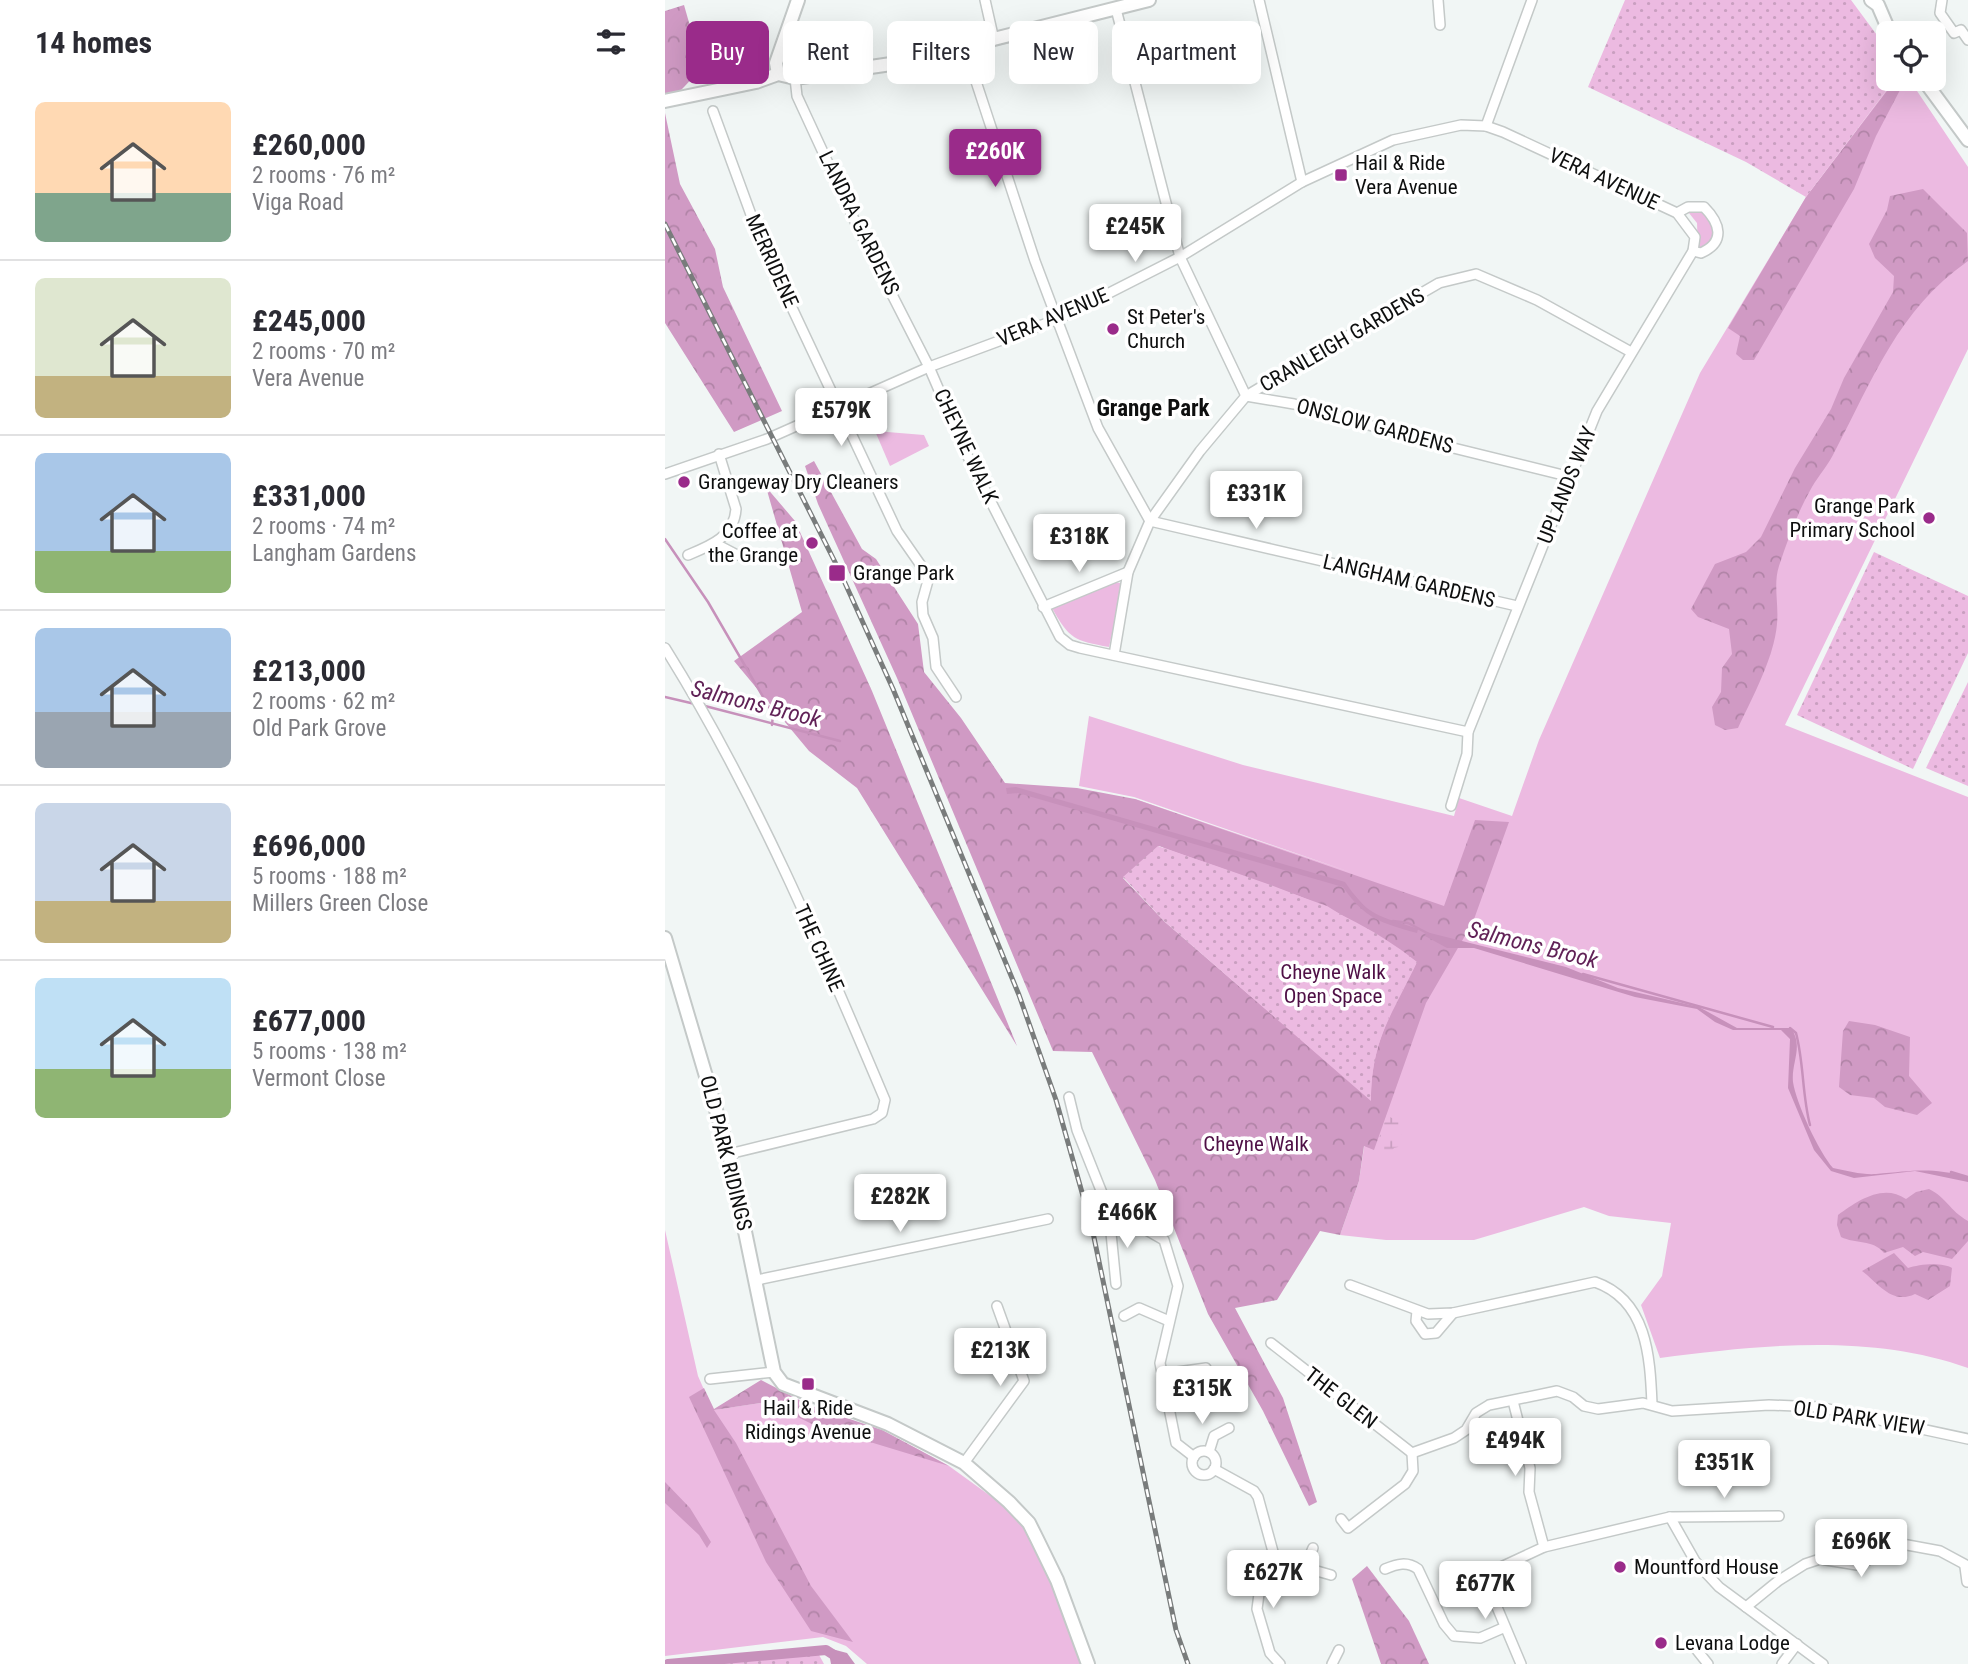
<!DOCTYPE html>
<html lang="en">
<head>
<meta charset="utf-8">
<style>
	body { margin:0; font-family:"Roboto Condensed",sans-serif; background:#f7f7f7; color:#2b2b33; height:100vh; display:flex; flex-direction:column; font-size:26px; white-space:nowrap }
	* { box-sizing:border-box; margin:0 }
	p { font-size:23px; color:#7c7c81 }
	.icon { flex:none; width:38px; height:38px; fill:none; stroke:currentColor; stroke-width:2; stroke-linecap:round; stroke-linejoin:round }
	.map { position:relative; flex:1; overflow:hidden }
	.drawer { display:flex; flex-direction:column; background:#fff; width:665px }
	.drawer>* { flex:none }
	.top-card { position:absolute; left:21px; top:21px; width:665px; height:63px; display:flex; gap:14px }
	.buttons { position:absolute; left:1211px; top:21px; display:grid; gap:14px }
	.buttons a { display:grid; place-items:center; width:70px; height:70px; border-radius:10px; background:#fff; box-shadow:0 7px 28px #0002; font-size:35px }
	.price { position:absolute; translate:-50% -60px; padding:0 16px; border-radius:7px; background:#fff; color:#222; font-size:23px; line-height:46px; filter:drop-shadow(0 2px 4px #0008) }
	.price::after { content:''; position:absolute; left:50%; top:42px; width:21px; height:16px; margin-left:-10px; background:inherit; clip-path:polygon(0 0,100% 0,50% 100%) }
	.price.current { background:#9a2b8a; color:#fff }
	ul { padding:0; list-style:none }
	li { display:flex; align-items:center; gap:21px; height:175px; padding:0 35px }
	li+li { border-top:2px solid #e1e1e2 }
	li span { display:grid; place-items:center; flex:none; width:196px; height:140px; border-radius:10px; color:#555 }
	li>.icon { margin-inline-start:auto }
	span .icon { width:84px; height:84px; fill:#fffc; stroke-width:1 }
	li b { font-size:30px }
	h2 { display:flex; justify-content:space-between; align-items:center; height:84px; padding:0 35px; font-size:30px }
	.pill { padding:0 24px; border-radius:10px; background:#fff; box-shadow:0 7px 28px #0002; font-size:24px; line-height:63px }
	.pill.current { background:#9a2b8a; color:#fff }
	main { display:flex; flex:1; min-height:0 }
	.map>svg:first-child { display:block }
	.green { fill:#ecbae1 }
	.forest { fill:url(#forest-crowns); fill-rule:evenodd }
	.wetland { fill:url(#wetland-marsh) }
	.park { fill:url(#park-dots) }
	.water { fill:#c791bb }
	.lines { fill:none; stroke-linecap:round; stroke-linejoin:round }
	.stream { stroke:#c791bb; stroke-width:2.5 }
	.canal { stroke:#c791bb; stroke-width:10 }
	.street-casing { stroke:#c4c9c8; stroke-width:12 }
	.secondary-casing { stroke:#c4c9c8; stroke-width:16 }
	.street { stroke:#fff; stroke-width:9 }
	.secondary { stroke:#fff; stroke-width:12 }
	.rail-casing { stroke:#797c7c; stroke-width:5 }
	.rail { stroke:#fff; stroke-width:2.5; stroke-dasharray:8; stroke-linecap:butt }
	.poi-dot { fill:#9a2b8a; stroke:#fff; stroke-width:2.5 }
	.labels { text-anchor:middle; dominant-baseline:central; stroke-width:7; stroke-linejoin:round; paint-order:stroke }
	.poi-label { font-size:21px; fill:#0e0f0f; stroke:#fff; text-anchor:start }
	.street-label { font-size:21px; fill:#0e0f0f; stroke:#fff }
	.park-label { font-size:21px; fill:#4f1046; stroke:#fff }
	.neighbourhood-label { font-size:23px; font-weight:bold; fill:#0e0f0f; stroke:#fff }
	.water-label { font-size:23px; font-style:italic; fill:#612257; stroke:#fff }
</style>
</head>
<body>
<main>
<section class="drawer">
<h2>14 homes<svg class="icon" aria-label="filters" viewBox="0 0 24 24"><path d="M4 7h16M4 17h16"/><circle cx="9" cy="7" r="2"/><circle cx="15" cy="17" r="2"/></svg></h2>
<ul>
<li><span style="background:linear-gradient(#ffd9b3 65%,#7fa58c 0)"><svg class="icon" aria-label="home" viewBox="0 0 24 24"><path d="M3 11l9-7 9 7M6 9v11h12V9"/></svg></span><div><b>£260,000</b><p>2 rooms · 76 m²</p><p>Viga Road</p></div></li>
<li><span style="background:linear-gradient(#dfe7d0 70%,#c2b280 0)"><svg class="icon" aria-label="home" viewBox="0 0 24 24"><path d="M3 11l9-7 9 7M6 9v11h12V9"/></svg></span><div><b>£245,000</b><p>2 rooms · 70 m²</p><p>Vera Avenue</p></div></li>
<li><span style="background:linear-gradient(#a9c7e8 70%,#8fb573 0)"><svg class="icon" aria-label="home" viewBox="0 0 24 24"><path d="M3 11l9-7 9 7M6 9v11h12V9"/></svg></span><div><b>£331,000</b><p>2 rooms · 74 m²</p><p>Langham Gardens</p></div></li>
<li><span style="background:linear-gradient(#a9c7e8 60%,#9aa5b1 0)"><svg class="icon" aria-label="home" viewBox="0 0 24 24"><path d="M3 11l9-7 9 7M6 9v11h12V9"/></svg></span><div><b>£213,000</b><p>2 rooms · 62 m²</p><p>Old Park Grove</p></div></li>
<li><span style="background:linear-gradient(#c9d6e8 70%,#c2b280 0)"><svg class="icon" aria-label="home" viewBox="0 0 24 24"><path d="M3 11l9-7 9 7M6 9v11h12V9"/></svg></span><div><b>£696,000</b><p>5 rooms · 188 m²</p><p>Millers Green Close</p></div></li>
<li><span style="background:linear-gradient(#bfe0f5 65%,#8fb573 0)"><svg class="icon" aria-label="home" viewBox="0 0 24 24"><path d="M3 11l9-7 9 7M6 9v11h12V9"/></svg></span><div><b>£677,000</b><p>5 rooms · 138 m²</p><p>Vermont Close</p></div></li>
</ul>
</section>
<div class="map">
<svg width="1303" height="1664" viewBox="0 0 1303 1664">
	<defs>
		<pattern id="forest-crowns" width="20" height="18" patternUnits="userSpaceOnUse" patternTransform="scale(1.75)"><rect width="20" height="18" fill="#d09ac4"/><path d="M2 6a3 3 0 1 1 6 0M12 15a3 3 0 1 1 6 0" fill="none" stroke="#b184a7"/></pattern>
		<pattern id="wetland-marsh" width="20" height="14" patternUnits="userSpaceOnUse" patternTransform="scale(1.75)"><rect width="20" height="14" fill="#ecbae1"/><path d="M1 5h8M5 5V1M11 12h8M15 12V8" fill="none" stroke="#c99fc0"/></pattern>
		<pattern id="park-dots" width="8" height="8" patternUnits="userSpaceOnUse" patternTransform="scale(1.75)"><rect width="8" height="8" fill="#ecbae1"/><path d="M2 2h.1M6 6h.1" fill="none" stroke="#c99fc0" stroke-width="1.8" stroke-linecap="round"/></pattern>
	</defs>
	<rect width="100%" height="100%" fill="#f1f6f5"/>
	<!-- green -->
	<g class="green">
		<path d="M 1230,79 L 1244,79 L 1303,167 L 1303,349 L 1120,725 L 1303,797 L 1303,1368 C 1205,1333 1096,1345 995,1358 L 976,1305 L 997,1276 L 1006,1223 L 944,1216 L 919,1207 L 809,1240 L 721,1240 L 675,1235 L 694,1181 L 706,1101 L 588,1001 L 470,799 L 688,873 L 469,797 L 414,786 L 424,716 L 578,765 L 789,816 L 794,798 L 847,816 L 874,740 L 1035,373 L 1141,197 Z"/>
		<path d="M 1029,211 L 1040,212 L 1052,230 L 1047,244 L 1033,250 L 1032,223 L 1024,213 Z"/>
		<path d="M 210,431 L 259,435 L 264,446 L 225,466 Z"/>
		<path d="M 447,582 L 455,583 L 458,587 L 444,647 C 410,641 404,639 387,608 Z"/>
		<path d="M 0,1230 L 33,1376 L 48,1410 L 102,1402 L 217,1430 L 284,1466 L 349,1513 L 371,1548 L 419,1664 L 202,1664 L 181,1646 L 158,1637 L 0,1656 Z"/>
	</g>
	<!-- forest -->
	<g class="forest">
		<path d="M 19,5 L 37,68 L 0,107 L 0,11 Z"/>
		<path d="M 1231,79 L 1235,90 L 1211,136 L 1189,189 L 1089,360 L 1078,360 L 1071,354 L 1075,336 L 1063,328 L 1141,197 Z"/>
		<path d="M 0,113 L 15,184 L 50,249 L 58,287 L 117,411 L 69,432 L 0,323 Z"/>
		<path d="M 1258,189 L 1302,233 L 1303,261 C 1233,310 1208,379 1170,451 C 1164,464 1154,475 1147,487 C 1133,511 1123,539 1114,566 C 1108,585 1114,604 1112,624 C 1109,658 1087,698 1073,728 L 1060,730 L 1050,725 L 1047,707 L 1056,692 L 1057,668 L 1067,654 L 1064,629 L 1033,617 L 1026,609 L 1050,564 L 1081,552 L 1096,537 L 1130,468 L 1166,409 L 1179,378 L 1228,292 L 1229,276 L 1210,258 L 1204,244 L 1222,210 L 1225,196 Z"/>
		<path d="M 149,461 L 197,549 L 211,559 L 253,624 L 259,672 L 296,718 L 340,783 L 412,788 L 470,799 L 779,906 L 810,820 L 844,822 L 808,922 L 761,1003 L 709,1150 L 699,1146 L 694,1181 L 675,1235 L 655,1231 L 612,1300 L 570,1308 L 618,1398 L 652,1502 L 644,1506 L 598,1411 L 543,1314 L 490,1180 L 427,1052 L 388,1051 L 232,678 L 153,504 L 140,466 ZM 494,846 L 662,906 L 752,962 C 728,1014 706,1039 706,1100 L 500,922 L 458,878 Z"/>
		<path d="M 101,487 L 130,521 L 207,691 L 352,1046 L 192,788 L 144,751 L 69,661 L 137,612 Z"/>
		<path d="M 1184,1021 L 1210,1025 L 1245,1037 L 1244,1076 L 1267,1103 L 1252,1115 L 1220,1107 L 1209,1098 L 1185,1095 L 1174,1087 L 1178,1031 Z"/>
		<path d="M 1264,1189 C 1282,1198 1284,1210 1303,1221 L 1303,1241 L 1287,1259 L 1258,1252 L 1250,1256 L 1238,1247 L 1219,1253 C 1208,1239 1190,1244 1176,1237 L 1172,1225 L 1173,1215 C 1192,1201 1218,1183 1241,1199 L 1251,1192 Z"/>
		<path d="M 1229,1253 L 1243,1268 C 1254,1264 1278,1262 1287,1268 L 1285,1286 L 1263,1300 L 1250,1294 C 1227,1305 1214,1284 1197,1271 Z"/>
		<path d="M 96,1380 L 144,1405 L 217,1430 L 284,1466 L 149,1425 L 102,1402 L 49,1410 L 71,1443 L 146,1586 L 188,1642 L 146,1631 L 101,1562 L 24,1397 L 39,1388 L 49,1409 Z"/>
		<path d="M 0,1482 L 25,1508 L 46,1542 L 42,1548 L 34,1535 L 0,1503 Z"/>
		<path d="M 702,1566 L 744,1621 L 764,1664 L 716,1664 L 687,1579 Z"/>
	</g>
	<!-- wetland -->
	<path class="wetland" d="M 722,1115 L 738,1125 L 740,1130 L 734,1138 L 737,1146 L 729,1148 L 722,1158 L 710,1150 Z"/>
	<!-- park -->
	<g class="park">
		<path d="M 960,0 L 1186,0 L 1223,50 L 1223,79 L 1230,79 L 1141,197 L 1081,162 L 923,87 Z"/>
		<path d="M 1209,552 L 1303,596 L 1303,653 L 1248,769 L 1132,715 Z"/>
		<path d="M 1303,682 L 1303,786 L 1261,768 Z"/>
		<path d="M 493,846 C 582,878 677,902 752,962 C 726,1012 706,1043 706,1101 L 500,922 L 458,877 Z"/>
		<path d="M 153,1653 L 159,1664 L 53,1664 Z"/>
	</g>
	<!-- water -->
	<g class="water">
		<path d="M 351,787 L 680,882 C 704,918 714,915 753,929 L 752,933 C 716,923 700,919 678,887 L 353,793 L 342,794 L 341,788 Z"/>
		<path d="M 761,932 L 901,967 L 953,988 L 1034,1007 L 1072,1028 L 1126,1028 C 1139,1047 1126,1062 1128,1082 C 1131,1103 1154,1152 1168,1168 C 1182,1171 1198,1175 1211,1174 C 1249,1171 1265,1167 1303,1177 L 1303,1182 L 1250,1171 L 1189,1178 L 1166,1171 L 1149,1150 L 1123,1088 L 1125,1039 L 1116,1030 L 1068,1030 L 1050,1022 L 1032,1009 L 970,997 L 809,948 L 782,948 L 760,936 Z"/>
		<path d="M 163,1648 L 182,1653 L 190,1664 L 166,1664 Z"/>
	</g>
	<g class="lines">
		<!-- stream -->
		<g class="stream">
			<path d="M 0,539 L 43,602 L 108,714 L 107,725"/>
			<path d="M 0,697 L 30,704"/>
			<path d="M 40,706 L 175,741"/>
			<path d="M 687,894 L 701,910"/>
			<path d="M 728,921 L 743,923 L 764,934"/>
			<path d="M 918,974 L 1108,1027"/>
			<path d="M 1125,1028 L 1131,1033 C 1139,1063 1137,1095 1145,1125"/>
			<path d="M 1286,1172 L 1303,1177"/>
		</g>
		<!-- canal -->
		<path class="canal" d="M 3,1664 L 161,1650 L 183,1664"/>
		<!-- street casing -->
		<g class="street-casing">
			<g id="street">
				<path d="M 320,0 L 329,40"/>
				<path d="M 594,0 L 637,182"/>
				<path d="M 773,0 L 775,25"/>
				<path d="M 1277,0 L 1275,13 L 1289,33 L 1296,30 L 1303,40"/>
				<path d="M 451,9 L 515,257 L 581,396 L 629,404 L 764,442 L 906,477"/>
				<path d="M 300,48 L 370,261 L 433,428 L 485,521 L 852,606"/>
				<path d="M 130,78 L 132,96 L 193,228 L 264,367 L 302,455 L 395,637 L 405,645 L 415,648 L 803,732"/>
				<path d="M 48,111 L 96,242 L 232,531 L 264,577 L 257,602 L 258,615 L 268,638 L 271,667 L 291,697"/>
				<path d="M 821,126 L 867,0"/>
				<path d="M 1012,213 L 1023,207 L 1039,207 C 1055,223 1061,242 1036,253 L 1028,251"/>
				<path d="M 0,474 L 102,439 L 264,367 L 393,319 L 515,257 L 637,182 L 728,140 L 796,125 L 821,126 L 838,132 L 1012,213 L 1030,237 L 1028,251 L 932,411 L 803,732 L 802,754 L 786,806"/>
				<path d="M 51,544 L 72,555"/>
				<path d="M 23,555 C 45,546 69,537 71,509 L 54,454"/>
				<path d="M 378,607 L 463,572"/>
				<path d="M 0,648 C 89,790 155,946 220,1100 L 217,1113 L 208,1119 L 64,1154"/>
				<path d="M 449,655 L 463,572 L 485,521 L 535,451 L 581,396 L 662,348 L 774,283 L 811,274 L 872,300 L 966,352"/>
				<path d="M 404,1097 L 412,1130 L 443,1208 L 499,1240 L 513,1286 L 495,1363 L 511,1443 L 529,1457"/>
				<path d="M 92,1280 L 383,1219"/>
				<path d="M 451,1284 L 446,1233 L 453,1213"/>
				<path d="M 685,1285 L 763,1314 L 788,1313 L 930,1282 C 982,1300 985,1356 987,1404"/>
				<path d="M 752,1311 L 751,1321 L 760,1334 L 771,1333 L 788,1313"/>
				<path d="M 459,1316 L 474,1308 L 504,1321"/>
				<path d="M 606,1343 L 747,1453"/>
				<path d="M 498,1374 L 541,1368"/>
				<path d="M 45,1379 L 109,1372"/>
				<path d="M 848,1401 L 865,1468 L 864,1492 L 879,1547"/>
				<circle cx="539" cy="1463" r="12"/>
				<path d="M 544,1452 L 549,1436 L 564,1428"/>
				<path d="M 747,1453 L 789,1438 L 801,1430 L 811,1413 L 824,1405 L 892,1391 L 908,1397 L 919,1406 L 933,1409 L 978,1403 L 1007,1411 L 1104,1405 L 1154,1407 L 1303,1439"/>
				<path d="M 299,1463 L 359,1381 L 332,1306"/>
				<path d="M 549,1469 L 589,1491 L 593,1497 L 610,1559 L 594,1594 L 592,1609 L 605,1653 L 615,1664"/>
				<path d="M 1005,1517 L 1030,1561 L 1054,1587 L 1158,1664"/>
				<path d="M 676,1519 L 683,1528 L 740,1484 L 748,1471 L 747,1453"/>
				<path d="M 610,1559 L 666,1575"/>
				<path d="M 640,1567 L 648,1548"/>
				<path d="M 1300,1567 L 1302,1582"/>
				<path d="M 720,1569 C 732,1564 742,1561 753,1569 L 779,1624 L 789,1636 L 815,1638 L 838,1628"/>
				<path d="M 1081,1607 L 1113,1581 L 1140,1564 L 1155,1559 L 1192,1565 L 1237,1544 L 1275,1551 L 1303,1566"/>
				<path d="M 1031,1649 L 1043,1664"/>
				<path d="M 667,1664 L 674,1650"/>
				<path d="M 856,1664 L 821,1581 L 823,1573 L 879,1547 L 1005,1517 L 1114,1516"/>
				<path d="M 1117,1664 L 1132,1644"/>
			</g>
		</g>
		<!-- secondary casing -->
		<g class="secondary-casing">
			<g id="secondary">
				<path d="M 1206,0 L 1213,5 L 1225,33"/>
				<path d="M 113,74 L 111,63 L 133,0"/>
				<path d="M 1258,79 L 1303,140"/>
				<path d="M 0,101 L 91,82 L 113,74 L 130,78 L 233,63 L 484,0"/>
				<path d="M 0,938 L 64,1154 L 109,1372 L 118,1384 L 223,1424 L 299,1463 L 344,1502 L 364,1523 L 372,1539 L 392,1580 L 423,1664"/>
			</g>
		</g>
		<!-- street -->
		<use href="#street" class="street"/>
		<!-- secondary -->
		<use href="#secondary" class="secondary"/>
		<!-- rail casing -->
		<g class="rail-casing">
			<path id="rail" d="M 0,224 L 175,572 L 228,689 L 354,995 L 391,1100 L 427,1228 L 511,1630 L 523,1664"/>
		</g>
		<!-- rail -->
		<use href="#rail" class="rail"/>
	</g>
	<!-- markers -->
	<g class="poi-dot">
		<rect x="669" y="168" width="14" height="14" rx="3.5"/>
		<circle cx="448" cy="329" r="7"/>
		<circle cx="19" cy="482" r="7"/>
		<circle cx="1264" cy="518" r="7"/>
		<circle cx="147" cy="543" r="7"/>
		<rect x="163" y="564" width="18" height="18" rx="3.5"/>
		<rect x="136" y="1377" width="14" height="14" rx="3.5"/>
		<circle cx="955" cy="1567" r="7"/>
		<circle cx="996" cy="1643" r="7"/>
	</g>
	<g class="labels">
		<!-- poi labels -->
		<g class="poi-label">
			<text x="690" y="163">Hail &amp; Ride<tspan x="690" dy="24">Vera Avenue</tspan></text>
			<text x="462" y="317">St Peter's<tspan x="462" dy="24">Church</tspan></text>
			<text x="33" y="482">Grangeway Dry Cleaners</text>
			<text x="1250" y="506" text-anchor="end">Grange Park<tspan x="1250" dy="24">Primary School</tspan></text>
			<text x="133" y="531" text-anchor="end">Coffee at<tspan x="133" dy="24">the Grange</tspan></text>
			<text x="188" y="573">Grange Park</text>
			<text x="143" y="1408" text-anchor="middle">Hail &amp; Ride<tspan x="143" dy="24">Ridings Avenue</tspan></text>
			<text x="969" y="1567">Mountford House</text>
			<text x="1010" y="1643">Levana Lodge</text>
		</g>
		<!-- street labels -->
		<g class="street-label">
			<text transform="translate(939 179) rotate(25)">VERA AVENUE</text>
			<text transform="translate(194 223) rotate(64)">LANDRA GARDENS</text>
			<text transform="translate(107 261) rotate(66)">MERRIDENE</text>
			<text transform="translate(388 317) rotate(-23)">VERA AVENUE</text>
			<text transform="translate(677 340) rotate(-30)">CRANLEIGH GARDENS</text>
			<text transform="translate(710 426) rotate(15)">ONSLOW GARDENS</text>
			<text transform="translate(301 446) rotate(65)">CHEYNE WALK</text>
			<text transform="translate(902 485) rotate(-68)">UPLANDS WAY</text>
			<text transform="translate(744 581) rotate(13)">LANGHAM GARDENS</text>
			<text transform="translate(154 948) rotate(66)">THE CHINE</text>
			<text transform="translate(61 1153) rotate(76)">OLD PARK RIDINGS</text>
			<text transform="translate(676 1398) rotate(38)">THE GLEN</text>
			<text transform="translate(1194 1418) rotate(9)">OLD PARK VIEW</text>
		</g>
		<!-- park labels -->
		<g class="park-label">
			<text x="668" y="972">Cheyne Walk<tspan x="668" dy="24">Open Space</tspan></text>
			<text x="591" y="1144">Cheyne Walk</text>
		</g>
		<!-- neighbourhood labels -->
		<g class="neighbourhood-label">
			<text x="488" y="408">Grange Park</text>
		</g>
		<!-- water labels -->
		<g class="water-label">
			<text transform="translate(91 704) rotate(14)">Salmons Brook</text>
			<text transform="translate(868 945) rotate(14)">Salmons Brook</text>
		</g>
	</g>
</svg>
<div class="buttons">
<a><svg class="icon" aria-label="locate" viewBox="0 0 24 24"><circle cx="12" cy="12" r="6"/><path d="M12 2v4M12 18v4M2 12h4M18 12h4"/></svg></a>
</div>
<b class="price current" style="left:330px;top:189px">£260K</b>
<b class="price" style="left:470px;top:264px">£245K</b>
<b class="price" style="left:176px;top:448px">£579K</b>
<b class="price" style="left:591px;top:531px">£331K</b>
<b class="price" style="left:414px;top:574px">£318K</b>
<b class="price" style="left:235px;top:1234px">£282K</b>
<b class="price" style="left:462px;top:1250px">£466K</b>
<b class="price" style="left:335px;top:1388px">£213K</b>
<b class="price" style="left:537px;top:1426px">£315K</b>
<b class="price" style="left:850px;top:1478px">£494K</b>
<b class="price" style="left:1059px;top:1500px">£351K</b>
<b class="price" style="left:1196px;top:1579px">£696K</b>
<b class="price" style="left:608px;top:1610px">£627K</b>
<b class="price" style="left:820px;top:1621px">£677K</b>
<div class="top-card">
<a class="pill current">Buy</a>
<a class="pill">Rent</a>
<a class="pill">Filters</a>
<a class="pill">New</a>
<a class="pill">Apartment</a>
</div>
</div>
</main>
</body>
</html>
